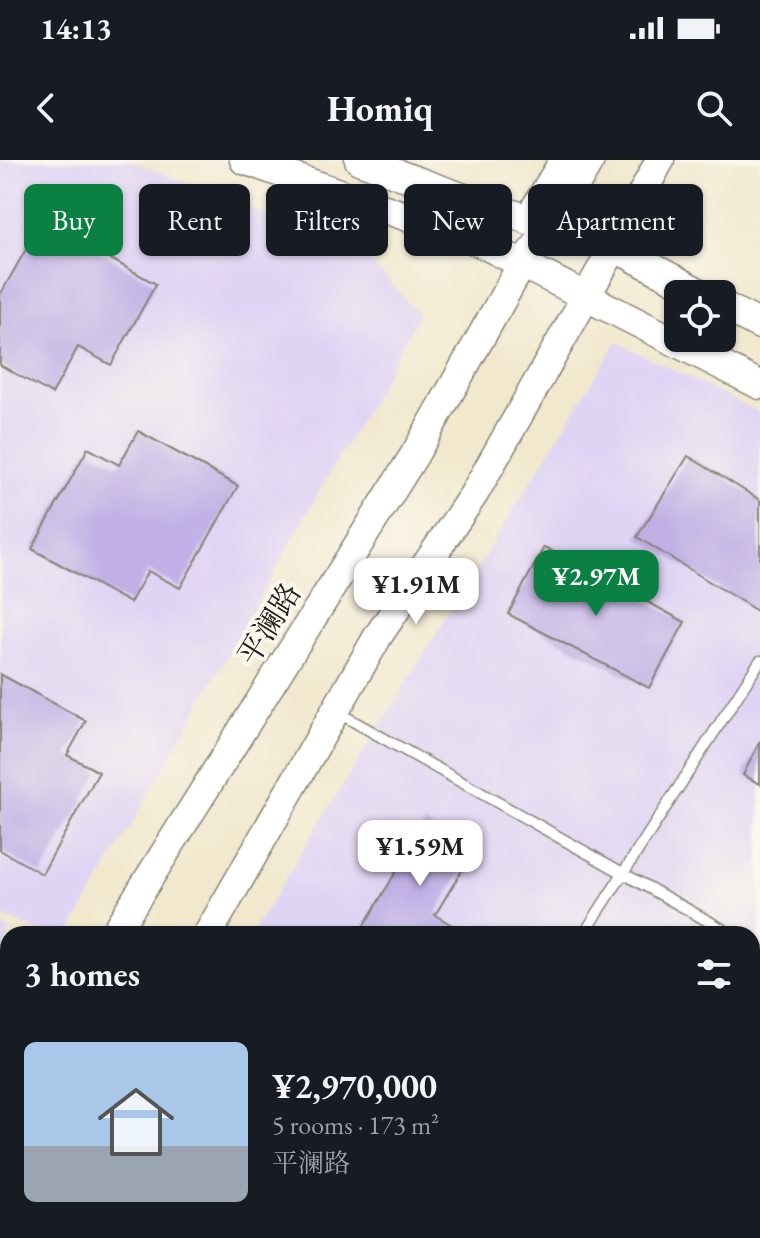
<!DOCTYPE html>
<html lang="en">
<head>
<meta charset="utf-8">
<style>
	body { margin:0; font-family:"EB Garamond","Noto Serif SC",serif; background:#20242c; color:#f1f3f6; height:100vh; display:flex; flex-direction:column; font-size:30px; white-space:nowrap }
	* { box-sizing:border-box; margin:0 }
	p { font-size:26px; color:#9ea1a6 }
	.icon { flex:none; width:44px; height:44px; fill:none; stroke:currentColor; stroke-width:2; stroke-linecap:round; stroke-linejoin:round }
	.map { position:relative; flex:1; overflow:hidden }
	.details { position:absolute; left:0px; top:766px; width:760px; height:312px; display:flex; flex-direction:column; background:#171b24; border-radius:24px 24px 0 0; box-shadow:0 2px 6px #0004 }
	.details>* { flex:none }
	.top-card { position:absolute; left:24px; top:24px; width:712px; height:72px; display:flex; gap:16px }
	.fabs { position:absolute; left:664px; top:120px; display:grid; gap:16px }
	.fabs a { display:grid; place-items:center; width:72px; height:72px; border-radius:12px; background:#171b24; box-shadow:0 2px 6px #0004; font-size:40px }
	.price { position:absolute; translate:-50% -68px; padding:0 18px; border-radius:16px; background:#fff; color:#222; font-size:26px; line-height:52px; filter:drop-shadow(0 2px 4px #0008) }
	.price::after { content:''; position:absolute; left:50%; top:48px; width:24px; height:18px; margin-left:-12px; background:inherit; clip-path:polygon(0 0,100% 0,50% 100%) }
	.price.selected { background:#0b8043; color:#fff }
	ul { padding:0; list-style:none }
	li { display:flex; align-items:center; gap:24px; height:200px; padding:0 24px }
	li+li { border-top:2px solid #363941 }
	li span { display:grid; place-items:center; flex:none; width:224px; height:160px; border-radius:12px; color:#555 }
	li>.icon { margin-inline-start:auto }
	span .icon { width:96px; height:96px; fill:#fffc; stroke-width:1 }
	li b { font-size:34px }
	h2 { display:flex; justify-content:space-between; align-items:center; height:96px; padding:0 24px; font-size:34px }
	.chip { padding:0 28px; border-radius:12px; background:#171b24; box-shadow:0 2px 6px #0004; font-size:28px; line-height:72px }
	.chip.selected { background:#0b8043; color:#fff }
	.status { display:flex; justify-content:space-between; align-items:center; height:56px; padding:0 40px; background:#171b24; direction:ltr }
	.status svg { height:22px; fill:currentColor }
	header { display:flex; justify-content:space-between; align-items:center; height:104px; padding:0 24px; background:#171b24; font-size:36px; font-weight:700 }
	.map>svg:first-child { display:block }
	.built { fill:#e0d4f4 }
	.building { fill:#c0b0e6 }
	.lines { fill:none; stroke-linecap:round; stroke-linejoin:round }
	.service-casing { stroke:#868274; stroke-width:13 }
	.minor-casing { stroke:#868274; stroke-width:23 }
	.secondary-casing { stroke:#868274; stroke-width:31 }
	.service { stroke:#fff; stroke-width:10 }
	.minor { stroke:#fff; stroke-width:20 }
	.secondary { stroke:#fff; stroke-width:28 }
	.labels { text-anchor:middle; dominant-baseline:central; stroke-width:8; stroke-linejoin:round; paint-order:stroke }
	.street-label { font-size:30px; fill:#1c1c1c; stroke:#fbf7ec }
</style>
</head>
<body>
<div class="status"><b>14:13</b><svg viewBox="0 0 49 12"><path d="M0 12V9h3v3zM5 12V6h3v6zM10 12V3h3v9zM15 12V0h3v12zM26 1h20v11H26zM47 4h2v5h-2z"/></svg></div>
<header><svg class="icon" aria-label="back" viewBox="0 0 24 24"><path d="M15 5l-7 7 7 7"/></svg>Homiq<svg class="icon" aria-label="search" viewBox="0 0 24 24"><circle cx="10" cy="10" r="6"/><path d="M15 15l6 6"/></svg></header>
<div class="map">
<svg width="760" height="1078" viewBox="0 0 760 1078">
	<rect width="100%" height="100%" fill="#fbf7ec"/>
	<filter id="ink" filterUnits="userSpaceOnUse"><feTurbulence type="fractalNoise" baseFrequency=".0125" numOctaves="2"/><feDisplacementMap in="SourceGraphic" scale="16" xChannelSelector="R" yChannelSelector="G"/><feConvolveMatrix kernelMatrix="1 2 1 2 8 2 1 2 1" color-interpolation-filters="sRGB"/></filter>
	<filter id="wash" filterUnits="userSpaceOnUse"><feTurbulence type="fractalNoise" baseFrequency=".006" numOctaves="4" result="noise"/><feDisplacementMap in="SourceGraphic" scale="32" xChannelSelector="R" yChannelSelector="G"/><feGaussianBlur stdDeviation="1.8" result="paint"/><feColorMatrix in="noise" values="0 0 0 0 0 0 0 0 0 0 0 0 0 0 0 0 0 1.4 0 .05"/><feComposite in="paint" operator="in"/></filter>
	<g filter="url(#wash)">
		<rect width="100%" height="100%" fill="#f1e8cd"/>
		<!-- built -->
		<g class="built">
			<path d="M 0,0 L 126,0 L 145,6 L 365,95 L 419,155 L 70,774 L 44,774 L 0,755 Z"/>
			<path d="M 617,182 L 760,253 L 760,1058 L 752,1069 L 752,774 L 251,774 Z"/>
			<path d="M 0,766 L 17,774 L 8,774 L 8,827 L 0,839 Z"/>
			<path d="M 69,1070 L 752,1070 L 746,1078 L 64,1078 Z"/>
		</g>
		<g id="blocks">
			<!-- building -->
			<g class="building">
				<path d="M 42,61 L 156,124 L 111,205 L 78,187 L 52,234 L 0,205 L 0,135 Z"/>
				<path d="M 138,271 L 238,326 L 180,428 L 148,411 L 130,443 L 32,389 L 88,288 L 119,305 Z"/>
				<path d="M 688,296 L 760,340 L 760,447 L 757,451 L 637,377 Z"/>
				<path d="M 544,387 L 685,462 L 649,528 L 508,454 Z"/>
				<path d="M 0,514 L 86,561 L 67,595 L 99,612 L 42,714 L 0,690 Z"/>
				<path d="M 760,581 L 760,624 L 743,615 Z"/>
				<path d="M 425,663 L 473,692 L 435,755 L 467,774 L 359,774 Z"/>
				<path d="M 752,840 L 760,845 L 760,946 L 757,950 L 752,947 Z"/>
				<path d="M 155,1070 L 294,1070 L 290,1078 L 150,1078 Z"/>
			</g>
		</g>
	</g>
	<g filter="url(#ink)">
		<use href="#blocks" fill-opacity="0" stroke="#868274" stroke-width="2"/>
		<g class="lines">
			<!-- service casing -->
			<g class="service-casing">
				<g id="service">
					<path d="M 337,552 L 731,774"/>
					<path d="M 584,774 L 760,501"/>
					<path d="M 752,786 L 760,790"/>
					<path d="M 0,789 L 8,793"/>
					<path d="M 392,1078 L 396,1070"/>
				</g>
			</g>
			<!-- minor casing -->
			<g class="minor-casing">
				<path id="minor" d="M 636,1070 L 653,1078"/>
			</g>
			<!-- secondary casing -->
			<g class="secondary-casing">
				<g id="secondary">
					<path d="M 244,0 L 477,81 L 760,225"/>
					<path d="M 359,0 L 464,38 L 614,87 L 702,134"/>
					<path d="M 528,60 L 564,0"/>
					<path d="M 722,145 L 760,165"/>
					<path d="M 114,774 L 415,294 L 522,104 L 552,66 L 590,0"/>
					<path d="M 208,774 L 378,476 L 474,334 L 614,87 L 660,0"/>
					<path d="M 0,954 L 8,941"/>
					<path d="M 8,1078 L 13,1070"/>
				</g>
			</g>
			<!-- service -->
			<use href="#service" class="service"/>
			<!-- minor -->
			<use href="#minor" class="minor"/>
			<!-- secondary -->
			<use href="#secondary" class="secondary"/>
		</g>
	</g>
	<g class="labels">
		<!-- street labels -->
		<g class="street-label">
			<text transform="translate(269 464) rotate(-58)">平澜路</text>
		</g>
	</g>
</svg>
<div class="fabs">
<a><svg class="icon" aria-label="locate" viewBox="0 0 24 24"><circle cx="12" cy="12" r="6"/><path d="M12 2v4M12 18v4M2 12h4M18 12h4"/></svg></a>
</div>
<b class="price selected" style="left:596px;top:458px">¥2.97M</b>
<b class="price" style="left:416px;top:466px">¥1.91M</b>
<b class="price" style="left:420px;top:728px">¥1.59M</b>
<div class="top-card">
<a class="chip selected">Buy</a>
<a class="chip">Rent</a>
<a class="chip">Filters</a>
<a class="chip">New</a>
<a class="chip">Apartment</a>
</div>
<section class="details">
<h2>3 homes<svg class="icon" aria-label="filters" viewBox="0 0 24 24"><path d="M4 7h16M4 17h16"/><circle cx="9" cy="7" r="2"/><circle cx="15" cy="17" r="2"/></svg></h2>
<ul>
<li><span style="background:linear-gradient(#a9c7e8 65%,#9aa5b1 0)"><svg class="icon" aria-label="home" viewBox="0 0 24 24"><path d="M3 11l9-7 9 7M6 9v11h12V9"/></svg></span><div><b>¥2,970,000</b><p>5 rooms · 173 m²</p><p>平澜路</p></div></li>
</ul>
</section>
</div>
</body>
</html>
